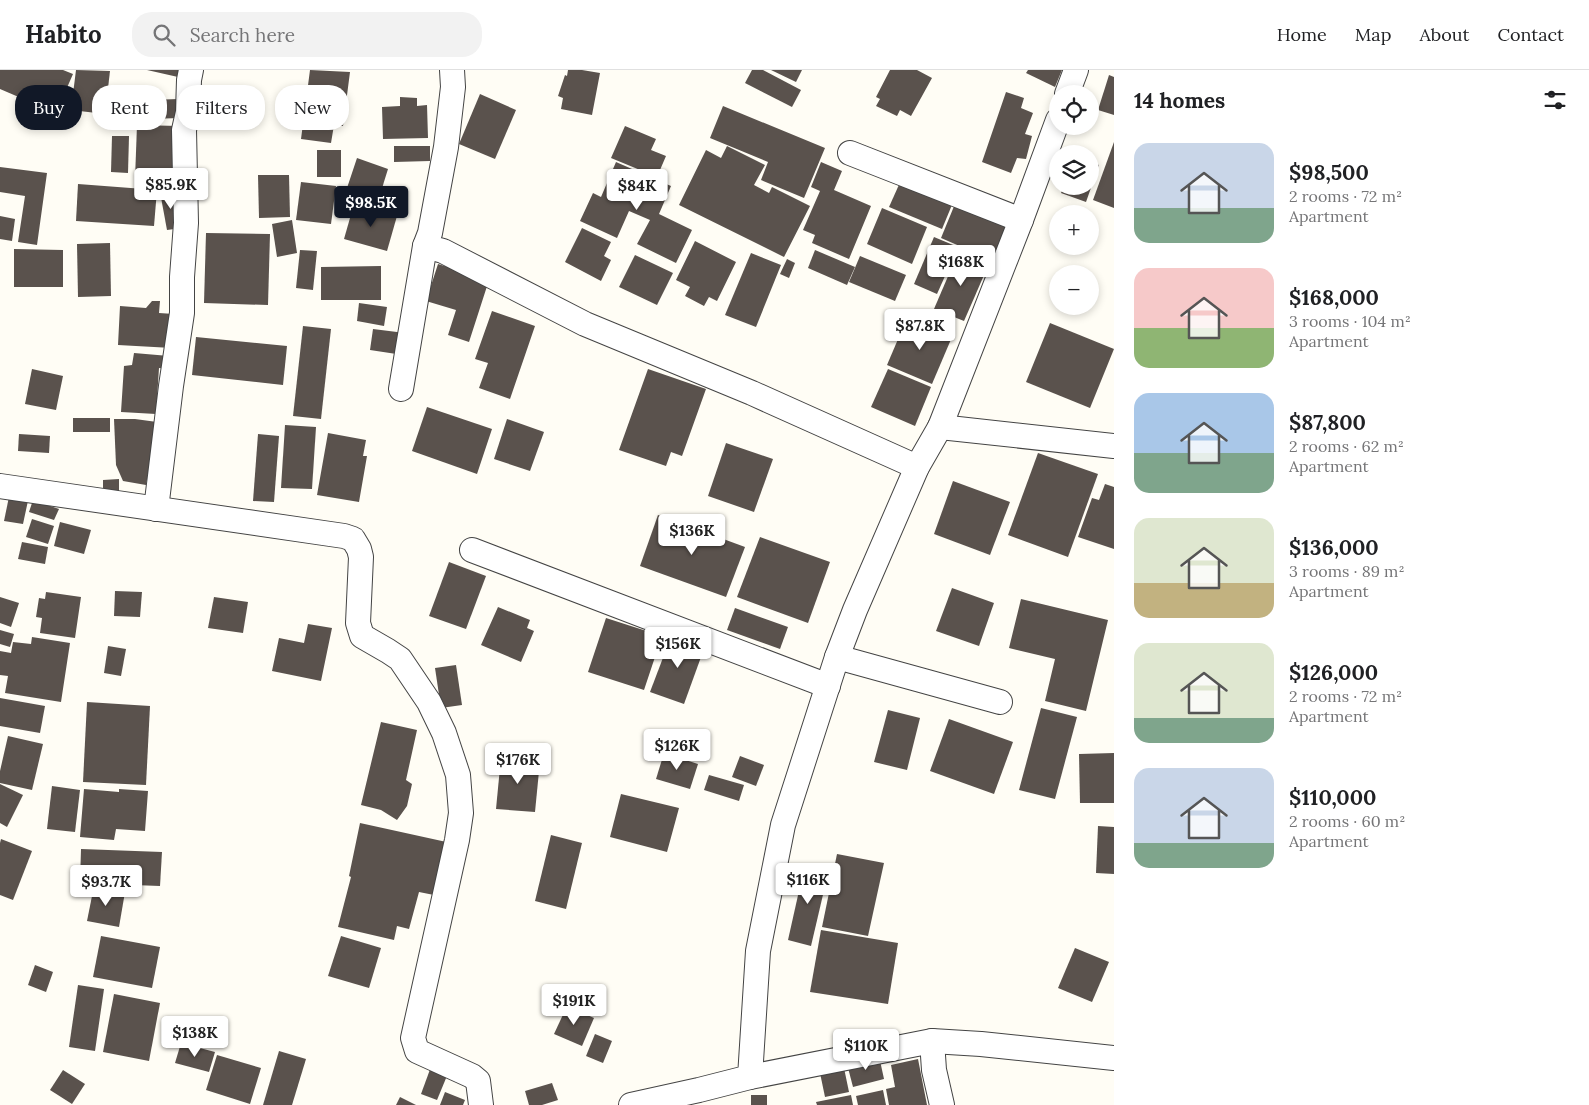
<!DOCTYPE html>
<html lang="en">
<head>
<meta charset="utf-8">
<style>
	body { margin:0; font-family:Lora,serif; background:#f2f2f2; color:#202124; height:100vh; display:flex; flex-direction:column; font-size:19px; white-space:nowrap }
	* { box-sizing:border-box; margin:0 }
	p { font-size:16px; color:#757577 }
	.icon { flex:none; width:28px; height:28px; fill:none; stroke:currentColor; stroke-width:2; stroke-linecap:round; stroke-linejoin:round }
	.map { position:relative; flex:1; overflow:hidden }
	.drawer { display:flex; flex-direction:column; background:#fff; width:475px }
	.drawer>* { flex:none }
	.hud { position:absolute; left:15px; top:15px; width:475px; height:45px; display:flex; gap:10px }
	.controls { position:absolute; left:1049px; top:15px; display:grid; gap:10px }
	.controls a { display:grid; place-items:center; width:50px; height:50px; border-radius:50%; background:#fff; box-shadow:0 2px 8px #0003; font-size:25px }
	.price { position:absolute; translate:-50% -42px; padding:0 11px; border-radius:5px; background:#fff; color:#222; font-size:16px; line-height:32px; filter:drop-shadow(0 1px 2px #0008) }
	.price::after { content:''; position:absolute; left:50%; top:30px; width:15px; height:11px; margin-left:-8px; background:inherit; clip-path:polygon(0 0,100% 0,50% 100%) }
	.price.current { background:#111827; color:#fff }
	ul { padding:0; list-style:none }
	li { display:flex; align-items:center; gap:15px; height:125px; padding:0 20px }
	li span { display:grid; place-items:center; flex:none; width:140px; height:100px; border-radius:15px; color:#555 }
	li>.icon { margin-inline-start:auto }
	span .icon { width:60px; height:60px; fill:#fffc; stroke-width:1 }
	li b { font-size:21px }
	h2 { display:flex; justify-content:space-between; align-items:center; height:60px; padding:0 20px; font-size:21px }
	.tag { padding:0 18px; border-radius:20px; background:#fff; box-shadow:0 2px 8px #0003; font-size:18px; line-height:45px }
	.tag.current { background:#111827; color:#fff }
	header { display:flex; align-items:center; gap:30px; box-sizing:border-box; height:70px; padding:0 25px; background:#fff; border-bottom:1px solid #e0e0e0 }
	header strong { font-size:24px }
	nav { display:flex; gap:28px; margin-inline-start:auto; font-size:18px }
	.search { width:350px; height:45px; background:#f2f2f2; display:flex; align-items:center; gap:12px; box-sizing:border-box; padding:0 18px; border-radius:20px; color:#757577; font-size:19px }
	main { display:flex; flex:1; min-height:0 }
	.map>svg:first-child { display:block }
	.building { fill:#5a524d }
	.lines { fill:none; stroke-linecap:round; stroke-linejoin:round }
	.minor-casing { stroke:#444; stroke-width:26 }
	.minor { stroke:#fff; stroke-width:24 }
</style>
</head>
<body>
<header>
<strong>Habito</strong>
<div class="search"><svg class="icon" aria-label="search" viewBox="0 0 24 24"><circle cx="10" cy="10" r="6"/><path d="M15 15l6 6"/></svg>Search here</div>
<nav><a>Home</a><a>Map</a><a>About</a><a>Contact</a></nav>
</header>
<main>
<div class="map">
<svg width="1114" height="1035" viewBox="0 0 1114 1035">
	<rect width="100%" height="100%" fill="#fffdf5"/>
	<!-- building -->
	<g class="building">
		<path d="M 0,0 L 63,0 L 73,4 L 56,43 L 0,19 Z"/>
		<path d="M 76,0 L 110,1 L 105,44 L 71,40 Z"/>
		<path d="M 147,0 L 179,0 L 178,7 Z"/>
		<path d="M 310,0 L 350,2 L 343,56 L 334,55 L 331,73 L 301,69 Z"/>
		<path d="M 568,0 L 582,0 L 600,3 L 592,45 L 561,39 L 563,28 L 558,26 L 565,5 L 567,6 Z"/>
		<path d="M 752,0 L 763,0 L 801,20 L 792,37 L 745,13 Z"/>
		<path d="M 771,0 L 802,0 L 796,12 Z"/>
		<path d="M 890,0 L 917,0 L 932,8 L 911,46 L 900,40 L 897,46 L 876,36 L 880,29 L 876,27 Z"/>
		<path d="M 1028,0 L 1062,0 L 1055,17 L 1026,3 Z"/>
		<path d="M 1109,5 L 1114,7 L 1114,45 L 1098,40 Z"/>
		<path d="M 1006,22 L 1024,28 L 1021,38 L 1033,43 L 1025,64 L 1032,66 L 1026,89 L 1017,88 L 1011,103 L 982,92 Z"/>
		<path d="M 480,24 L 516,40 L 495,89 L 459,74 Z"/>
		<path d="M 400,27 L 417,28 L 417,36 L 427,35 L 428,68 L 383,69 L 382,37 L 400,36 Z"/>
		<path d="M 178,29 L 179,48 L 122,50 L 122,31 Z"/>
		<path d="M 723,36 L 825,78 L 804,128 L 761,110 L 768,92 L 710,68 Z"/>
		<path d="M 137,55 L 179,56 L 178,110 L 135,109 Z"/>
		<path d="M 625,56 L 656,69 L 651,80 L 666,86 L 657,107 L 611,88 Z"/>
		<path d="M 112,66 L 129,66 L 128,103 L 111,102 Z"/>
		<path d="M 1114,72 L 1114,138 L 1093,130 Z"/>
		<path d="M 394,76 L 430,76 L 430,91 L 394,92 Z"/>
		<path d="M 727,76 L 765,95 L 754,115 L 769,123 L 772,117 L 810,136 L 784,187 L 679,135 L 706,80 L 721,88 Z"/>
		<rect x="317" y="80" width="24" height="27"/>
		<path d="M 357,88 L 388,99 L 379,128 L 347,118 Z"/>
		<path d="M 1090,91 L 1099,95 L 1086,132 L 1061,123 L 1064,116 L 1090,116 Z"/>
		<path d="M 616,92 L 671,116 L 659,144 L 692,160 L 676,193 L 637,174 L 650,150 L 629,141 L 617,168 L 580,151 L 593,123 L 601,127 Z"/>
		<path d="M 821,92 L 842,101 L 834,120 L 871,136 L 849,189 L 812,173 L 815,165 L 803,160 L 820,121 L 811,117 Z"/>
		<path d="M 0,97 L 47,103 L 37,175 L 18,172 L 25,126 L 0,122 Z"/>
		<path d="M 258,105 L 289,105 L 290,147 L 259,148 Z"/>
		<path d="M 902,108 L 954,130 L 942,159 L 889,137 Z"/>
		<path d="M 301,112 L 336,116 L 331,154 L 296,150 Z"/>
		<path d="M 78,114 L 157,120 L 154,156 L 76,151 Z"/>
		<path d="M 175,119 L 182,158 L 167,160 L 160,122 Z"/>
		<path d="M 957,129 L 1009,151 L 992,190 L 941,168 Z"/>
		<path d="M 354,134 L 397,146 L 387,181 L 344,169 Z"/>
		<path d="M 882,138 L 927,157 L 912,194 L 867,174 Z"/>
		<path d="M 0,146 L 15,149 L 12,171 L 0,169 Z"/>
		<path d="M 292,150 L 297,183 L 277,187 L 272,154 Z"/>
		<path d="M 582,158 L 611,172 L 604,186 L 611,190 L 601,211 L 565,192 Z"/>
		<path d="M 206,163 L 270,164 L 268,235 L 204,233 Z"/>
		<path d="M 934,167 L 958,177 L 937,224 L 914,214 Z"/>
		<path d="M 695,171 L 736,192 L 717,231 L 709,227 L 704,236 L 685,226 L 690,217 L 676,210 Z"/>
		<path d="M 110,173 L 111,226 L 78,227 L 77,174 Z"/>
		<path d="M 14,179 L 63,180 L 63,217 L 14,217 Z"/>
		<path d="M 300,180 L 317,181 L 313,220 L 296,218 Z"/>
		<path d="M 815,180 L 855,197 L 847,215 L 808,198 Z"/>
		<path d="M 751,183 L 781,195 L 756,257 L 725,245 Z"/>
		<path d="M 958,183 L 988,196 L 964,251 L 934,239 Z"/>
		<path d="M 635,185 L 673,203 L 657,235 L 619,217 Z"/>
		<path d="M 860,186 L 906,205 L 895,231 L 849,212 Z"/>
		<path d="M 787,189 L 795,193 L 789,208 L 780,204 Z"/>
		<path d="M 438,194 L 489,210 L 469,272 L 448,265 L 456,240 L 426,231 Z"/>
		<path d="M 381,196 L 381,230 L 321,230 L 321,197 Z"/>
		<path d="M 152,231 L 160,231 L 159,243 L 174,244 L 172,278 L 118,275 L 120,236 L 146,238 Z"/>
		<path d="M 359,233 L 387,237 L 384,256 L 357,251 Z"/>
		<path d="M 492,241 L 535,256 L 510,329 L 479,318 L 488,293 L 475,289 Z"/>
		<path d="M 907,248 L 952,267 L 932,314 L 887,295 Z"/>
		<path d="M 1050,253 L 1114,279 L 1090,338 L 1026,312 Z"/>
		<path d="M 303,256 L 331,259 L 321,349 L 293,346 Z"/>
		<path d="M 373,259 L 405,263 L 403,285 L 370,280 Z"/>
		<path d="M 196,267 L 287,276 L 283,315 L 192,305 Z"/>
		<path d="M 134,283 L 169,286 L 167,299 L 159,298 L 156,344 L 121,342 L 124,296 L 132,295 Z"/>
		<path d="M 32,299 L 63,306 L 56,340 L 25,334 Z"/>
		<path d="M 648,299 L 706,319 L 682,386 L 671,382 L 666,396 L 619,380 Z"/>
		<path d="M 888,299 L 931,317 L 915,356 L 871,337 Z"/>
		<path d="M 427,337 L 492,359 L 477,404 L 412,381 Z"/>
		<rect x="73" y="348" width="37" height="14"/>
		<path d="M 114,349 L 135,349 L 157,352 L 146,415 L 123,411 L 116,395 Z"/>
		<path d="M 507,349 L 544,362 L 530,401 L 494,389 Z"/>
		<path d="M 285,355 L 316,357 L 312,419 L 281,418 Z"/>
		<path d="M 328,363 L 366,370 L 363,386 L 367,386 L 359,432 L 317,425 Z"/>
		<path d="M 19,364 L 50,366 L 49,383 L 18,381 Z"/>
		<path d="M 258,364 L 279,366 L 274,432 L 253,431 Z"/>
		<path d="M 726,373 L 773,389 L 754,442 L 708,426 Z"/>
		<path d="M 1038,383 L 1098,404 L 1068,487 L 1008,465 Z"/>
		<path d="M 119,409 L 119,423 L 103,424 L 103,410 Z"/>
		<path d="M 953,411 L 1010,432 L 990,485 L 934,464 Z"/>
		<path d="M 1105,414 L 1114,417 L 1114,479 L 1078,467 L 1092,428 L 1099,430 Z"/>
		<path d="M 10,422 L 29,426 L 23,454 L 4,451 Z"/>
		<path d="M 33,430 L 59,439 L 54,450 L 29,442 Z"/>
		<path d="M 658,445 L 745,477 L 726,527 L 640,496 Z"/>
		<path d="M 32,449 L 54,456 L 48,474 L 26,467 Z"/>
		<path d="M 60,452 L 91,460 L 84,484 L 54,476 Z"/>
		<path d="M 760,467 L 830,492 L 808,553 L 737,527 Z"/>
		<path d="M 22,472 L 48,477 L 45,494 L 18,489 Z"/>
		<path d="M 449,492 L 486,506 L 466,559 L 429,546 Z"/>
		<path d="M 952,518 L 994,533 L 979,576 L 936,561 Z"/>
		<path d="M 115,521 L 142,522 L 140,547 L 114,546 Z"/>
		<path d="M 46,522 L 81,527 L 75,568 L 40,563 L 42,548 L 36,547 L 39,528 L 45,529 Z"/>
		<path d="M 0,527 L 19,533 L 11,557 L 0,553 Z"/>
		<path d="M 214,527 L 248,532 L 243,563 L 208,558 Z"/>
		<path d="M 1021,529 L 1108,550 L 1086,641 L 1045,631 L 1055,589 L 1009,578 Z"/>
		<path d="M 498,537 L 530,550 L 527,558 L 534,561 L 521,592 L 481,575 Z"/>
		<path d="M 735,538 L 788,557 L 780,579 L 727,560 Z"/>
		<path d="M 606,548 L 662,566 L 644,620 L 588,602 Z"/>
		<path d="M 308,554 L 332,558 L 321,611 L 272,601 L 279,568 L 304,573 Z"/>
		<path d="M 0,560 L 14,564 L 10,577 L 0,574 Z"/>
		<path d="M 672,564 L 705,576 L 684,634 L 650,622 Z"/>
		<path d="M 32,567 L 70,573 L 61,632 L 5,623 L 8,606 L 0,605 L 0,581 L 11,583 L 13,572 L 31,574 Z"/>
		<path d="M 108,576 L 126,579 L 121,606 L 104,603 Z"/>
		<path d="M 456,595 L 462,635 L 441,638 L 435,598 Z"/>
		<path d="M 0,628 L 45,636 L 40,663 L 0,656 Z"/>
		<path d="M 87,632 L 150,636 L 146,715 L 83,712 Z"/>
		<path d="M 1041,638 L 1077,647 L 1055,729 L 1019,720 Z"/>
		<path d="M 888,640 L 920,648 L 907,700 L 874,692 Z"/>
		<path d="M 949,649 L 1013,672 L 994,724 L 930,701 Z"/>
		<path d="M 381,652 L 417,660 L 406,710 L 412,714 L 407,736 L 397,750 L 381,740 L 361,735 Z"/>
		<path d="M 8,666 L 43,674 L 32,720 L 0,713 L 0,701 Z"/>
		<path d="M 664,683 L 698,694 L 690,719 L 656,709 Z"/>
		<path d="M 1114,683 L 1114,733 L 1080,733 L 1079,684 Z"/>
		<path d="M 740,686 L 764,695 L 756,716 L 732,707 Z"/>
		<path d="M 501,687 L 540,691 L 535,742 L 496,739 Z"/>
		<path d="M 709,705 L 744,715 L 739,731 L 704,720 Z"/>
		<path d="M 0,714 L 23,725 L 7,757 L 0,753 Z"/>
		<path d="M 52,716 L 80,720 L 75,762 L 47,759 Z"/>
		<path d="M 84,719 L 119,722 L 119,719 L 148,721 L 145,761 L 116,759 L 114,770 L 80,767 Z"/>
		<path d="M 621,724 L 679,738 L 667,782 L 610,767 Z"/>
		<path d="M 360,753 L 451,773 L 439,826 L 419,822 L 409,859 L 397,856 L 394,870 L 338,857 L 351,807 L 349,806 Z"/>
		<path d="M 1098,756 L 1114,757 L 1114,804 L 1096,803 Z"/>
		<path d="M 551,765 L 582,773 L 566,839 L 535,831 Z"/>
		<path d="M 1,769 L 32,781 L 13,830 L 0,825 L 0,773 Z"/>
		<path d="M 81,779 L 162,782 L 160,816 L 80,813 Z"/>
		<path d="M 837,784 L 884,793 L 868,866 L 822,857 Z"/>
		<path d="M 805,794 L 829,799 L 811,876 L 788,870 Z"/>
		<path d="M 94,816 L 125,822 L 119,857 L 87,851 Z"/>
		<path d="M 821,860 L 898,873 L 888,934 L 810,922 Z"/>
		<path d="M 101,866 L 160,877 L 152,918 L 93,907 Z"/>
		<path d="M 341,866 L 381,878 L 369,918 L 328,906 Z"/>
		<path d="M 1075,878 L 1109,892 L 1092,932 L 1058,918 Z"/>
		<path d="M 35,895 L 53,902 L 46,922 L 28,915 Z"/>
		<path d="M 78,915 L 104,919 L 95,981 L 69,977 Z"/>
		<path d="M 114,924 L 160,933 L 149,991 L 103,982 Z"/>
		<path d="M 567,936 L 594,948 L 582,976 L 554,964 Z"/>
		<path d="M 595,964 L 612,971 L 603,993 L 586,986 Z"/>
		<path d="M 181,973 L 215,982 L 209,1002 L 175,993 Z"/>
		<path d="M 279,981 L 306,989 L 292,1035 L 263,1035 Z"/>
		<path d="M 217,985 L 261,998 L 250,1034 L 206,1020 Z"/>
		<path d="M 879,986 L 884,1009 L 853,1017 L 847,994 Z"/>
		<path d="M 918,989 L 927,1035 L 889,1035 L 886,1019 L 895,1017 L 891,995 Z"/>
		<path d="M 432,994 L 449,1001 L 437,1030 L 421,1024 Z"/>
		<path d="M 844,998 L 849,1022 L 825,1027 L 820,1003 Z"/>
		<path d="M 63,1000 L 85,1014 L 72,1034 L 50,1020 Z"/>
		<path d="M 552,1013 L 558,1030 L 542,1035 L 529,1035 L 525,1021 Z"/>
		<path d="M 883,1020 L 886,1035 L 858,1035 L 856,1026 Z"/>
		<path d="M 445,1022 L 465,1030 L 463,1035 L 440,1035 Z"/>
		<rect x="751" y="1025" width="16" height="10"/>
		<path d="M 851,1025 L 853,1035 L 817,1035 L 816,1032 Z"/>
		<path d="M 400,1027 L 416,1035 L 396,1035 Z"/>
	</g>
	<g class="lines">
		<!-- minor casing -->
		<g class="minor-casing">
			<g id="minor">
				<path d="M 452,0 L 453,17 L 446,77 L 430,163 L 425,176 L 443,181 L 585,254 L 752,323 L 917,397"/>
				<path d="M 1067,24 L 1076,0"/>
				<path d="M 850,83 L 1021,150"/>
				<path d="M 401,319 L 425,176"/>
				<path d="M 940,357 L 1114,376"/>
				<path d="M 0,416 L 344,466 L 353,469 L 359,479 L 361,487 L 358,553 L 362,566 L 388,581 L 400,589 L 429,632 L 444,663 L 458,705 L 461,743 L 457,770 L 413,968 L 417,981 L 472,1006 L 478,1011 L 481,1035"/>
				<path d="M 156,439 L 171,316 L 182,243 L 182,207 L 186,153 L 184,60 L 188,42 L 189,10 L 191,0"/>
				<path d="M 472,480 L 828,616"/>
				<path d="M 837,587 L 1000,632"/>
				<path d="M 932,971 L 934,1000 L 942,1035"/>
				<path d="M 750,1007 L 932,971 L 981,974 L 1114,988"/>
				<path d="M 631,1035 L 699,1020 L 750,1007 L 758,881 L 783,755 L 837,587 L 855,540 L 917,397 L 940,357 L 1021,150 L 1058,50"/>
			</g>
		</g>
		<!-- minor -->
		<use href="#minor" class="minor"/>
	</g>
</svg>
<div class="controls">
<a><svg class="icon" aria-label="locate" viewBox="0 0 24 24"><circle cx="12" cy="12" r="6"/><path d="M12 2v4M12 18v4M2 12h4M18 12h4"/></svg></a>
<a><svg class="icon" aria-label="layers" viewBox="0 0 24 24"><path d="M12 4l9 5-9 5-9-5zM3 14l9 5 9-5"/></svg></a>
<a>+</a>
<a>−</a>
</div>
<b class="price" style="left:171px;top:140px">$85.9K</b>
<b class="price" style="left:637px;top:141px">$84K</b>
<b class="price current" style="left:371px;top:158px">$98.5K</b>
<b class="price" style="left:961px;top:217px">$168K</b>
<b class="price" style="left:920px;top:281px">$87.8K</b>
<b class="price" style="left:692px;top:486px">$136K</b>
<b class="price" style="left:678px;top:599px">$156K</b>
<b class="price" style="left:677px;top:701px">$126K</b>
<b class="price" style="left:518px;top:715px">$176K</b>
<b class="price" style="left:808px;top:835px">$116K</b>
<b class="price" style="left:106px;top:837px">$93.7K</b>
<b class="price" style="left:574px;top:956px">$191K</b>
<b class="price" style="left:195px;top:988px">$138K</b>
<b class="price" style="left:866px;top:1001px">$110K</b>
<div class="hud">
<a class="tag current">Buy</a>
<a class="tag">Rent</a>
<a class="tag">Filters</a>
<a class="tag">New</a>
</div>
</div>
<section class="drawer">
<h2>14 homes<svg class="icon" aria-label="filters" viewBox="0 0 24 24"><path d="M4 7h16M4 17h16"/><circle cx="9" cy="7" r="2"/><circle cx="15" cy="17" r="2"/></svg></h2>
<ul>
<li><span style="background:linear-gradient(#c9d6e8 65%,#7fa58c 0)"><svg class="icon" aria-label="home" viewBox="0 0 24 24"><path d="M3 11l9-7 9 7M6 9v11h12V9"/></svg></span><div><b>$98,500</b><p>2 rooms · 72 m²</p><p>Apartment</p></div></li>
<li><span style="background:linear-gradient(#f6c9c9 60%,#8fb573 0)"><svg class="icon" aria-label="home" viewBox="0 0 24 24"><path d="M3 11l9-7 9 7M6 9v11h12V9"/></svg></span><div><b>$168,000</b><p>3 rooms · 104 m²</p><p>Apartment</p></div></li>
<li><span style="background:linear-gradient(#a9c7e8 60%,#7fa58c 0)"><svg class="icon" aria-label="home" viewBox="0 0 24 24"><path d="M3 11l9-7 9 7M6 9v11h12V9"/></svg></span><div><b>$87,800</b><p>2 rooms · 62 m²</p><p>Apartment</p></div></li>
<li><span style="background:linear-gradient(#dfe7d0 65%,#c2b280 0)"><svg class="icon" aria-label="home" viewBox="0 0 24 24"><path d="M3 11l9-7 9 7M6 9v11h12V9"/></svg></span><div><b>$136,000</b><p>3 rooms · 89 m²</p><p>Apartment</p></div></li>
<li><span style="background:linear-gradient(#dfe7d0 75%,#7fa58c 0)"><svg class="icon" aria-label="home" viewBox="0 0 24 24"><path d="M3 11l9-7 9 7M6 9v11h12V9"/></svg></span><div><b>$126,000</b><p>2 rooms · 72 m²</p><p>Apartment</p></div></li>
<li><span style="background:linear-gradient(#c9d6e8 75%,#7fa58c 0)"><svg class="icon" aria-label="home" viewBox="0 0 24 24"><path d="M3 11l9-7 9 7M6 9v11h12V9"/></svg></span><div><b>$110,000</b><p>2 rooms · 60 m²</p><p>Apartment</p></div></li>
</ul>
</section>
</main>
</body>
</html>
